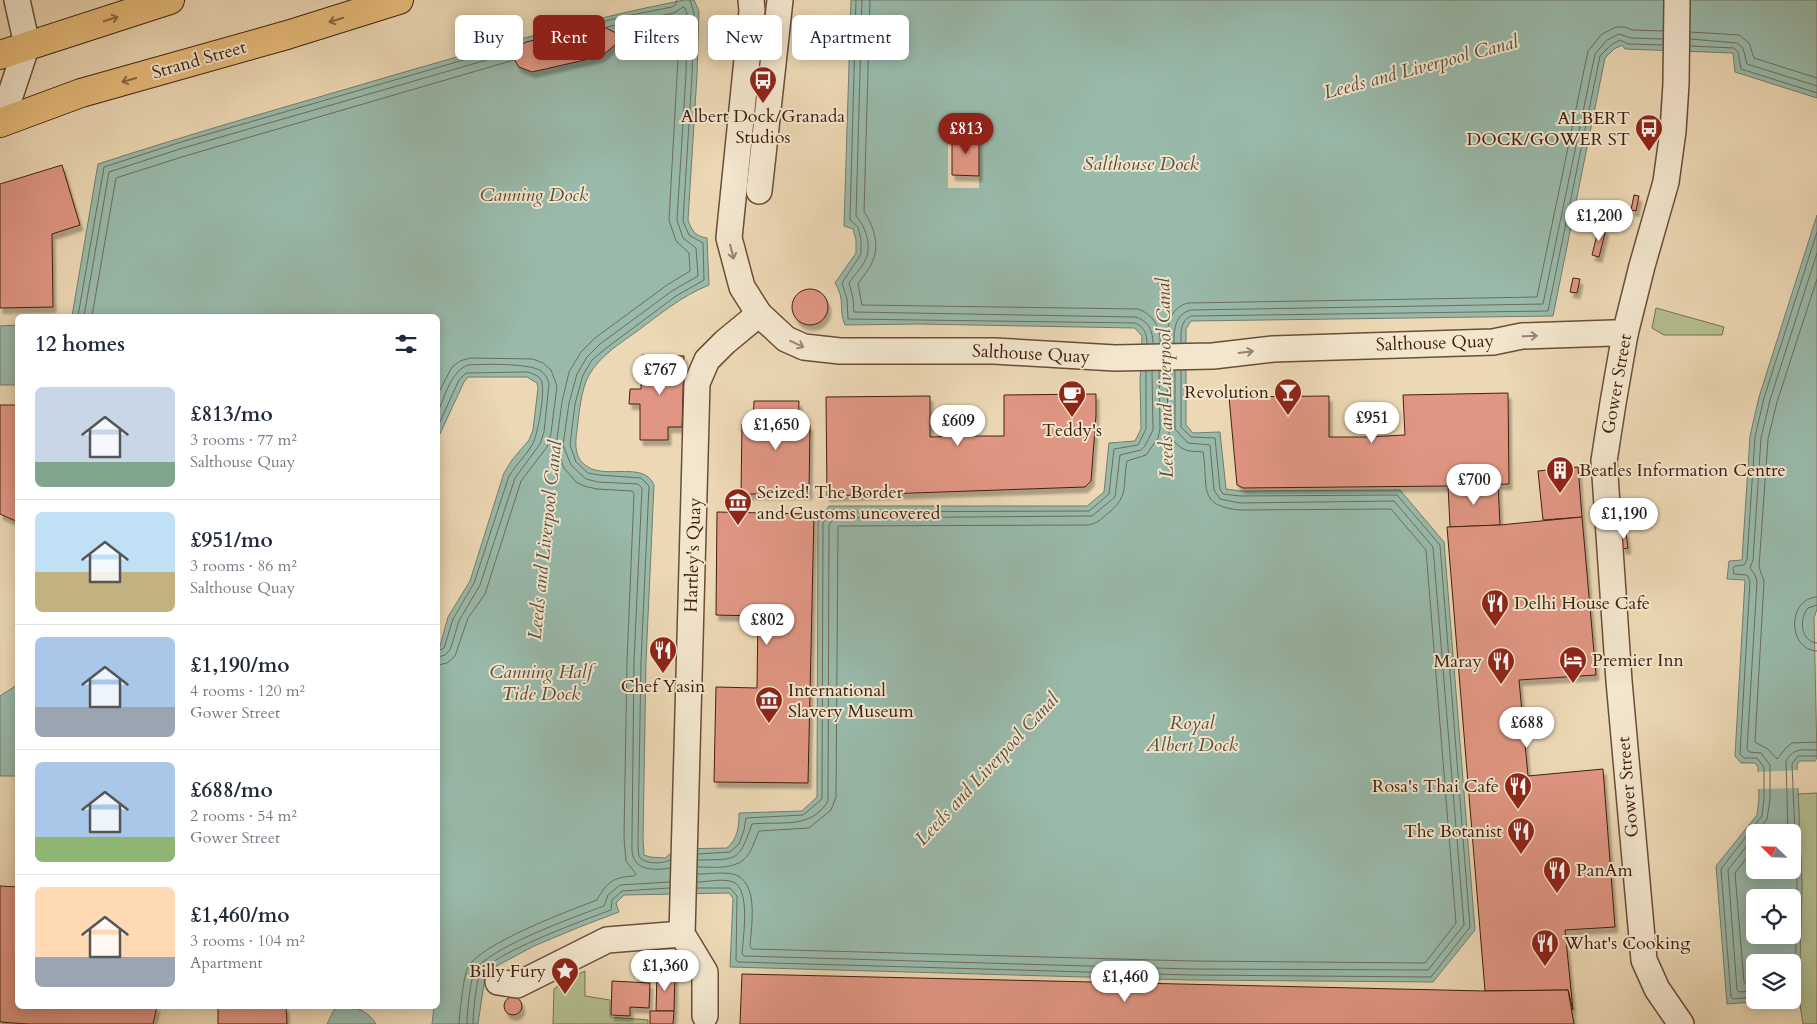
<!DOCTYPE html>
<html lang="en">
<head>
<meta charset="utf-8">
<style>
	body { margin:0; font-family:Cardo,serif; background:#f2f2f3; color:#1f2937; height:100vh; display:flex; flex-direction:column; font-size:19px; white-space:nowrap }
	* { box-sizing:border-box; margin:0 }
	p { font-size:16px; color:#747a83 }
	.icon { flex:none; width:28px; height:28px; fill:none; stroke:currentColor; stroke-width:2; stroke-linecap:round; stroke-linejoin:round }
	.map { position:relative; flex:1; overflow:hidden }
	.sheet { position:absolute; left:15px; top:314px; width:425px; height:695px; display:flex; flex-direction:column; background:#fff; border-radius:8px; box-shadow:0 2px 12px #0003 }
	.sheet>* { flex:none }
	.guide { position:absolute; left:455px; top:15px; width:475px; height:45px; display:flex; gap:10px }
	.needle { width:32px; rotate:293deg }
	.fabs { position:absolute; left:1746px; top:824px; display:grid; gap:10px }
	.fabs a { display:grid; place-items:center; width:55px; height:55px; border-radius:8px; background:#fff; box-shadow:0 2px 12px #0003; font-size:25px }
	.price { position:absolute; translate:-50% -42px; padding:0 11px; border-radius:18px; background:#fff; color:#222; font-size:16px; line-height:32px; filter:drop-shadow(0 1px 2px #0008) }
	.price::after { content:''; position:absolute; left:50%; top:30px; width:15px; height:11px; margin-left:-8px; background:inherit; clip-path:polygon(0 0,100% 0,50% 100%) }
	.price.on { background:#8f2418; color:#fff }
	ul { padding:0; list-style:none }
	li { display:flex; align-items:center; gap:15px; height:125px; padding:0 20px }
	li+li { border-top:1px solid #e0e1e3 }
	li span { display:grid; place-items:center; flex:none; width:140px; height:100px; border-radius:8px; color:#555 }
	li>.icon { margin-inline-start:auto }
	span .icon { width:60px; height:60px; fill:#fffc; stroke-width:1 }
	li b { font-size:21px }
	h2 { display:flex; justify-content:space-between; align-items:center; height:60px; padding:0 20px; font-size:21px }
	.pill { padding:0 18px; border-radius:8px; background:#fff; box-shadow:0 2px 12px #0003; font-size:18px; line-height:45px }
	.pill.on { background:#8f2418; color:#fff }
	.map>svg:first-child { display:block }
	.green { fill:#b4bf8f; stroke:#7a704e }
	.water { fill:#99baab; stroke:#757c6c; fill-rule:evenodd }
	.pier { fill:#ecd8b4 }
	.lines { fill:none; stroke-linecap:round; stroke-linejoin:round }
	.shore { stroke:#6c6d5c; stroke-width:1 }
	.building { fill:#e19683; stroke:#40200e; filter:url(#shadow) }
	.street-casing { stroke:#6b4e38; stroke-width:28 }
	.highway-casing { stroke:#40200e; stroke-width:30 }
	.street { stroke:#f3e6ce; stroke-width:25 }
	.highway { stroke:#e6bc7a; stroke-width:28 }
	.oneway { stroke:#8b663f }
	.oneway2 { stroke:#9a836e }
	.labels { text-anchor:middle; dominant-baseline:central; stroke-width:4; stroke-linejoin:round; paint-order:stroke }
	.street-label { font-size:18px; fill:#40200e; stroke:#f3e6ce }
	.poi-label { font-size:18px; fill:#40200e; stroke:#f3e6ce; text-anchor:start }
	.water-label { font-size:19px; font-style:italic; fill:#5b4e3d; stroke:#f3e6ce }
</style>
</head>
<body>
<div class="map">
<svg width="1817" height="1024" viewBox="0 0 1817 1024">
	<defs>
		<filter id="shadow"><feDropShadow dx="3" dy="5.5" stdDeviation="1" flood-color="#0004"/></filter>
	</defs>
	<rect width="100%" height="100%" fill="#ecd8b4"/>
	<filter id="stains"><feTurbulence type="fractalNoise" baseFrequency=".004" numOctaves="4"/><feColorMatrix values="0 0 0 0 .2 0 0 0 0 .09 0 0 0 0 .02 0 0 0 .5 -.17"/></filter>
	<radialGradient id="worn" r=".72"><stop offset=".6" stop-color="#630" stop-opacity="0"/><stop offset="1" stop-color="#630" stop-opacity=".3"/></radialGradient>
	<!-- green -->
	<g class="green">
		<path d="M 1656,308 L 1724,327 L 1722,335 L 1664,335 L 1652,328 Z"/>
		<path d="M 1817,793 L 1817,1024 L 1803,1024 L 1799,998 L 1802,885 L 1798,794 Z"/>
		<path d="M 585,971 L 585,996 L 610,1000 L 610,1017 L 648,1020 L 648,1024 L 553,1024 L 554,989 L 568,979 Z"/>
	</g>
	<!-- water -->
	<g class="water">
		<path d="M 684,0 L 694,0 L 699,11 L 697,75 L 688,220 C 692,231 695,236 707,238 L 709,285 C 682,296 660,314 636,332 C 619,344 600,356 589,375 C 581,389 579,414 577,430 C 575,444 574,459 588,467 C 607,479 644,461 654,485 L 646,661 L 643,838 L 644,855 L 650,857 L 665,858 L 676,849 L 727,848 C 738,838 739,827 739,813 L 802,811 L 817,797 L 818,521 L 829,506 L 1087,506 L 1104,492 L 1109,443 L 1135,441 L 1141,429 L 1140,382 L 1142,336 L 1135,328 L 918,324 L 845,325 C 838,310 846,300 835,283 L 856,253 L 856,240 L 853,229 L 844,226 L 851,0 L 1817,0 L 1817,98 L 1735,72 L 1733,53 L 1625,49 L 1622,45 L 1614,49 L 1605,58 L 1553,316 L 1191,321 L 1186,329 L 1186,425 L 1193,433 L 1220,432 L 1226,489 L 1240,491 L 1400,490 L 1444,542 L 1475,930 L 1433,982 L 1191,980 L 730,967 L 733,898 L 729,893 L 624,895 L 616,903 L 619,912 L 582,926 L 534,946 L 491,969 L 485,977 L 478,1024 L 432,1024 L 434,1006 L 438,1006 L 438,653 L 448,617 L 470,581 L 504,473 L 512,460 L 529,440 L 533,430 L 538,388 L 537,383 L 527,377 L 468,377 L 464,382 L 438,438 L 438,316 L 72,316 L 98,164 C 193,133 289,106 384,78 C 484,49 582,20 684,0 Z"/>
		<path d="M 1817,215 L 1817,609 L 1814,618 L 1817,758 L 1815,761 L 1799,761 L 1797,765 L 1802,885 L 1799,998 L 1793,999 L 1792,962 L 1755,962 L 1755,1000 L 1780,1000 L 1727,1004 L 1716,866 L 1757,815 L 1759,799 L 1758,767 L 1755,763 L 1741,763 L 1735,756 L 1745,580 L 1727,579 L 1729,561 L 1742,560 L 1750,436 L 1759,397 ZM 1755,832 L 1792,832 L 1792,870 L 1755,870 ZM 1755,898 L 1792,898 L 1792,935 L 1755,935 Z"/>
		<path d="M 17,325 L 17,385 L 0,385 L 0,326 Z"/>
		<path d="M 17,685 L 17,776 L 0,776 L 0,696 Z"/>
		<path d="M 340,1006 C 356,1006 368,1011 376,1024 L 327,1024 L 334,1010 Z"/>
	</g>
	<!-- pier -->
	<g class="pier">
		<path d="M 948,122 L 979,123 L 979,188 L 948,188 Z"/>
		<path d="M 1800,770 L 1800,788 L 1756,789 L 1756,772 Z"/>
	</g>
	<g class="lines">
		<!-- shore -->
		<g class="shore">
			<path d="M 856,0 L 850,220 L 858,227 L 861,239 L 861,254 L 842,283 L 847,299 L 848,319 L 1135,323 C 1144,326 1147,334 1147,344"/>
			<path d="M 862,0 L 856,216 C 865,226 871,242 867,256 C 864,266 854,275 849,283 L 853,298 L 854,312 L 1135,317 C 1148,320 1153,331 1153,343"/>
			<path d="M 870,0 L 864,212 C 873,224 880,245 873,260 C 870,269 863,276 858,284 L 862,305 L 1138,309 C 1153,314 1161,328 1160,343"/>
			<path d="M 607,27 L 674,13 L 683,7 L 685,8 L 687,14 L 686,74 L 677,220 L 683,238 L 696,248 L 698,276 L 672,291 L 600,344 L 587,357 L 577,374 L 569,403 L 563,445 L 571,465 L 586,479 L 598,482 L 638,484 L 642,488 L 634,661 L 632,839 C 632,846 631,855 635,860 C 640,871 660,870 670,868"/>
			<path d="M 1690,32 L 1739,35 L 1749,43 L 1754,58 L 1817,78"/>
			<path d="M 548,36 L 621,17 L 672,7 L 676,4 L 677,0"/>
			<path d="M 1690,39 L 1737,43 L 1743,48 L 1747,64 L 1817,86"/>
			<path d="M 1690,46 L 1734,48 L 1738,52 L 1741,69 L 1817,93"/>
			<path d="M 1817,279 L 1777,402 L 1768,439 L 1759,567 L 1764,581 L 1755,742 L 1768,749 L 1777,759 L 1786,748 L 1792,743 L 1817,742"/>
			<path d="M 78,316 L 104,167 L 181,142 L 522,43"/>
			<path d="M 84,316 L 109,172 L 183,148 L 514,52"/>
			<path d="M 92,316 L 116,178 L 185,156 L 514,60"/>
			<path d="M 1167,343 C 1167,326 1169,308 1188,303 L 1537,297 L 1588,51 L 1602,34 L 1616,27 L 1624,27 L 1633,30 L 1663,31"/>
			<path d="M 1174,343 C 1174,329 1175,314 1191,310 L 1543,304 L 1595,54 L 1607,40 L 1619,34 L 1631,38 L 1663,39"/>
			<path d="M 1181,343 C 1181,332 1180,321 1191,316 L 1548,311 L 1600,56 L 1611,45 L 1620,40 L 1628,44 L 1663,45"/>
			<path d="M 438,394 L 452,367 L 460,361 L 470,358 L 533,359 L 543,363 L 551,370 L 557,386 L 551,433 L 547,447 L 521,481 L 485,594 L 468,618 L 455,656 L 447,663 L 438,665"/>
			<path d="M 438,412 C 445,396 451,371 468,365 C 484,364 530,363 541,371 C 546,375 548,379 549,384 L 544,432 L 540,444 L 515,478 L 480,585 L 459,621 L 450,650 L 445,655 L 438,657"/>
			<path d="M 438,426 L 459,380 L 466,373 L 528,372 C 533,374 538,375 541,380 C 546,388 538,436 532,445 C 526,456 516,464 509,476 L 474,583 L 453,619 L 444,648 L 438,651"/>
			<path d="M 1817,597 C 1787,598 1787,650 1817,651"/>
			<path d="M 1817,605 L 1808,608 C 1799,618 1800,642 1817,643"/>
			<path d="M 1757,832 L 1767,819 L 1770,799 L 1770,765 L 1761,753 L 1749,752 L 1747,749 L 1757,581 L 1755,575 L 1750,568 L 1753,560 L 1761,438 L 1770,400 L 1817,253"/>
			<path d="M 1788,832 L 1786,761 C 1794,747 1803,750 1817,750"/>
			<path d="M 1755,835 L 1728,870 L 1737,990 L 1739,992 L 1755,991"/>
			<path d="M 1755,847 L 1735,873 L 1744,982 L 1746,984 L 1755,983"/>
			<path d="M 698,854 L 730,852 L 739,844 L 744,830 L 746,818 L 803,815 L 822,799 L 823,523 L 831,512 L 1089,511 L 1109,494 L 1114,449 L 1138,445 L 1146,429 L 1146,371"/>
			<path d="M 670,860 C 664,864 643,865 639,856 C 638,851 638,844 638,839 L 641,661 L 649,486 L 641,478 L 599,475 L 588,473 L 576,462 L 570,445 L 575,404 L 583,375 L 592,360 L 605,349 L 676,296 L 704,280 L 703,243 L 689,235 L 683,221 L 692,74 L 694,13 L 690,0"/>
			<path d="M 698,860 C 738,859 738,863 752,824 C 779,821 811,830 828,801 L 829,525 L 834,518 L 1092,516 L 1115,497 L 1120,455 L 1141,450 L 1145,446 L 1153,430 L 1152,371"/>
			<path d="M 698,867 C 717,867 741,871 751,850 C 754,844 756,837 759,831 L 809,828 L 831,810 L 836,797 L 838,526 L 1087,525 C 1096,524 1101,520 1107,514 C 1130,496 1122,487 1127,461 L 1146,455 L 1158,438 L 1160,429 L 1159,371"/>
			<path d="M 697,874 C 709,874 722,872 733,874 C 760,881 751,927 750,946 L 752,949 L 1191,961 L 1425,963 L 1456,923 L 1426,550 L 1391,509 L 1240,510 C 1196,506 1209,486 1203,452 C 1199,451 1195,452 1190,451 C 1180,450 1172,440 1168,431 L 1167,371"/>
			<path d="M 697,882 C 708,882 723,878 733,882 C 751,889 743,938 742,954 L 744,956 L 1191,969 L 1428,970 L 1464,925 L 1433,547 L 1394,501 L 1240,503 L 1220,499 L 1214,490 L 1210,445 L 1188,443 L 1175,429 L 1175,371"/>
			<path d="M 697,888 L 730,888 L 737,896 L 736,960 L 738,962 L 1191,975 L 1431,977 L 1470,927 L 1440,545 L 1397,495 L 1240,496 L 1223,494 L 1220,489 L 1215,438 L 1191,437 L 1181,427 L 1181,370"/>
			<path d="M 1792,994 L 1795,992 L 1797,885 L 1792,764 L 1798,756 L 1817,756"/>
			<path d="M 1755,997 L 1733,999 L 1731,997 L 1721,869 L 1762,816 L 1764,799 L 1764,767 L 1757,758 L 1744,758 L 1740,754 L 1750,581 L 1747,575 L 1734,574 L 1733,568 L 1735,566 L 1744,565 L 1747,560 L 1755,437 L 1764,398 L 1817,232"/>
			<path d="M 459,1024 C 460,1012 463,977 468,967 C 482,943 568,911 597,900 C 607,882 613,877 634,876 L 636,874 L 626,861 L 624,838 L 627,661 L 634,494 L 632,491 L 597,489 L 584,486 L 576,482 L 564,468 L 556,446 L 562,402 L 569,372 L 581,352 L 595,338 L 667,285 L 690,271 L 689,253 L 676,241 L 669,220 L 680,22 L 677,20 L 618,32"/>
			<path d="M 467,1024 C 467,1013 470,979 475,971 C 487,948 577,916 604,906 L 608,895 L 620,885 L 670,882"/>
			<path d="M 473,1024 C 473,1014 476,982 480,974 C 490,954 587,919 611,910 L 612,900 L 622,891 L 669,888"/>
		</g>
	</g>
	<!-- building -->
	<g class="building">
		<path d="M 595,26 L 604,27 L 620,35 L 616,44 L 602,56 L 532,72 L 519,67 L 515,61 L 515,53 L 519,46 L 526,42 Z"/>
		<path d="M 952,134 L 979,135 L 979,176 L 952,175 Z"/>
		<path d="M 62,165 L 80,225 L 52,234 L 53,307 L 0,308 L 0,184 Z"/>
		<path d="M 1634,195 L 1639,196 L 1636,211 L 1631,210 Z"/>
		<path d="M 1599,227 L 1606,229 L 1599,257 L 1592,255 Z"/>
		<path d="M 1573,278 L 1580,279 L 1577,293 L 1570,292 Z"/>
		<circle cx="810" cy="307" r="18"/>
		<path d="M 642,355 L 684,356 L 682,427 L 668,427 L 668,440 L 640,440 L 640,404 L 629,404 L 630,389 L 641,389 Z"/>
		<path d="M 1508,393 L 1509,484 L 1448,486 L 1243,488 L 1237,485 L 1229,397 L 1329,396 L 1329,437 L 1366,437 L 1405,435 L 1403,395 Z"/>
		<path d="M 1096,394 L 1096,415 L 1091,481 L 1085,487 L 827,496 L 826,397 L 930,396 L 930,437 L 961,436 L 1004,436 L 1004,395 Z"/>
		<path d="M 754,401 L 799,401 L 798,425 L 810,425 L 809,494 L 741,494 L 742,424 L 753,425 Z"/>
		<path d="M 0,405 L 18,405 L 18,522 L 0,514 Z"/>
		<path d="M 1578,467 L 1582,517 L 1543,520 L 1538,471 Z"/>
		<path d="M 1498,484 L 1500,525 L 1450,527 L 1448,486 Z"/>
		<path d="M 717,512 L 814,514 L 808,783 L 714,782 L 716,687 L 757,688 L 758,616 L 716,615 Z"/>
		<path d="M 1582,517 L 1596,675 L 1519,680 L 1528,776 L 1603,769 L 1615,927 L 1565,930 L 1573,1010 L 1568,990 L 1485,991 L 1447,527 L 1500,525 Z"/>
		<path d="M 1626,532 L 1628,548 L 1623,549 L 1621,533 Z"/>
		<path d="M 0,886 L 18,887 L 18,1006 L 157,1006 L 153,1024 L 28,1024 L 0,1022 Z"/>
		<path d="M 657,973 L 675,974 L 674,1011 L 656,1011 Z"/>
		<path d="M 742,974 L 1485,991 L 1568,990 L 1574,1024 L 740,1024 Z"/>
		<path d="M 612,981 L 650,983 L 649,1008 L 630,1007 L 630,1016 L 611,1015 Z"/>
		<circle cx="513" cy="1006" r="9"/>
		<path d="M 218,1006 L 286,1006 L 287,1024 L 218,1024 Z"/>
		<path d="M 650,1011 L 674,1011 L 673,1024 L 650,1024 Z"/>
	</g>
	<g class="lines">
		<!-- street casing -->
		<g class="street-casing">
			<g id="street">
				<path d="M 751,0 L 752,10 L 729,238 L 742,287 L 759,314 L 786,339 L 804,347 L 840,351 L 994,351 L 1115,358 L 1213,356 L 1273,349 L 1493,342 L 1522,336 L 1613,333 L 1625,334"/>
				<path d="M 1677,0 L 1676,84 L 1673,131 L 1666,182 L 1642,266 L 1625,334 L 1613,403 L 1604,461 L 1619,681 L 1644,960 L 1657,989 L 1681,1024"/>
				<path d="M 1,123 L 27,45 L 17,0"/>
				<path d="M 759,191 L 780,0"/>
				<path d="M 498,982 L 517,985 L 607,940 L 682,934"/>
				<path d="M 705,1016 L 705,972 L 682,934 L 697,383 L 707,360 L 725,342 L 759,314"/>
			</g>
		</g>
		<!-- highway casing -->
		<g class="highway-casing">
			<g id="highway">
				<path d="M 0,55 L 170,0"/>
				<path d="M 0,123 L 81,93 L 287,35 L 399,0"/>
			</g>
		</g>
		<!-- street -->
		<use href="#street" class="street"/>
		<!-- highway -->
		<use href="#highway" class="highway"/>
	</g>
	<!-- one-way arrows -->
	<defs><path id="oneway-shaft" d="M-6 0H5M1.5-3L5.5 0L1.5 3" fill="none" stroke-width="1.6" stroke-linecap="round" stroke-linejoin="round" transform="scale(1.25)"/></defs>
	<g class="oneway">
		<use href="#oneway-shaft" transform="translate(111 19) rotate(-18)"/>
		<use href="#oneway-shaft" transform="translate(336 20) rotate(162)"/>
		<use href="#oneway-shaft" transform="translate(129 80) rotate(164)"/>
	</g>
	<g class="oneway2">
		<use href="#oneway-shaft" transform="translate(732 252) rotate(76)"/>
		<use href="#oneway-shaft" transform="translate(1530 336) rotate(-2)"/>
		<use href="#oneway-shaft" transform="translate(797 344) rotate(25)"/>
		<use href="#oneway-shaft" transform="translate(1246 352) rotate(-7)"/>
	</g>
	<!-- icons -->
	<defs>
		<g id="bus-pin" transform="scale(1.4375)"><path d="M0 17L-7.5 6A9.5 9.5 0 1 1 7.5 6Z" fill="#8f2418" stroke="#f3e6ce"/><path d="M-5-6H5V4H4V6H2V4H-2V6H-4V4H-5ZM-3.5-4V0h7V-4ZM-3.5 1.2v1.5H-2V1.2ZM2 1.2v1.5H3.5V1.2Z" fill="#fff"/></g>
		<g id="bar-pin" transform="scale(1.4375)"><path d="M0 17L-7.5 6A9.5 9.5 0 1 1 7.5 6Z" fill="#8f2418" stroke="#f3e6ce"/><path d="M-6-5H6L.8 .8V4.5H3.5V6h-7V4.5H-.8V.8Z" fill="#fff"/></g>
		<g id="cafe-pin" transform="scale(1.4375)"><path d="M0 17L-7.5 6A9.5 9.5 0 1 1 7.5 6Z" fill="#8f2418" stroke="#f3e6ce"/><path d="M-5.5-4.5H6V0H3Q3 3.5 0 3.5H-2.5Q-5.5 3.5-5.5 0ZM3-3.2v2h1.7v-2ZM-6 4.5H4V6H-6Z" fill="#fff"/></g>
		<g id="building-pin" transform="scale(1.4375)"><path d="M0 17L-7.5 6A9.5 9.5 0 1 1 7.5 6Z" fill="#8f2418" stroke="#f3e6ce"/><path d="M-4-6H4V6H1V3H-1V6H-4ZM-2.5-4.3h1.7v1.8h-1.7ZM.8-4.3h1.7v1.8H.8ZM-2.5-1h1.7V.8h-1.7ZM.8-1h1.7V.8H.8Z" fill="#fff"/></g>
		<g id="museum-pin" transform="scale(1.4375)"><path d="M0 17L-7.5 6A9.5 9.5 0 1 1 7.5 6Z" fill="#8f2418" stroke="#f3e6ce"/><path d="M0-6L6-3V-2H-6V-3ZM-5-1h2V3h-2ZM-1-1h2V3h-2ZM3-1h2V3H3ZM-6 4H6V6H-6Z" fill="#fff"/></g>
		<g id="restaurant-pin" transform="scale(1.4375)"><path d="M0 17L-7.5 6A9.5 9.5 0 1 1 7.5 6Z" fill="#8f2418" stroke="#f3e6ce"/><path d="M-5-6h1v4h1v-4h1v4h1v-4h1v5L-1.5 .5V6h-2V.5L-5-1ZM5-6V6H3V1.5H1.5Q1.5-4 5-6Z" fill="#fff"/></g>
		<g id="hotel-pin" transform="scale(1.4375)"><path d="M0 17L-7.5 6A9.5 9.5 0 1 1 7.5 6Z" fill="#8f2418" stroke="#f3e6ce"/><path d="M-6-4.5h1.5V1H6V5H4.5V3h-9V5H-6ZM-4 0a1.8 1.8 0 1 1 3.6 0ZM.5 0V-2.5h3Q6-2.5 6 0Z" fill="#fff"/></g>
		<g id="sight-pin" transform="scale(1.4375)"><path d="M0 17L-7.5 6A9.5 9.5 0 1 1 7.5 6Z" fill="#8f2418" stroke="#f3e6ce"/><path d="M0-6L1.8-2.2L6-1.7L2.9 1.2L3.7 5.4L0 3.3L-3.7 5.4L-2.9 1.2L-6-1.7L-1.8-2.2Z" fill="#fff"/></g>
	</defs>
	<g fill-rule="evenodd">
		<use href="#bus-pin" x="763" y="80"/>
		<use href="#bus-pin" x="1649" y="128"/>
		<use href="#bar-pin" x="1288" y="392"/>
		<use href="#cafe-pin" x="1072" y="394"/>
		<use href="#building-pin" x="1560" y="470"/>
		<use href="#museum-pin" x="738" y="502"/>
		<use href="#restaurant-pin" x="1495" y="603"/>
		<use href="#restaurant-pin" x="663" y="650"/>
		<use href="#hotel-pin" x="1573" y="660"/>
		<use href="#restaurant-pin" x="1501" y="661"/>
		<use href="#museum-pin" x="769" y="700"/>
		<use href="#restaurant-pin" x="1518" y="786"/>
		<use href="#restaurant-pin" x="1521" y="831"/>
		<use href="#restaurant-pin" x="1557" y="870"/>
		<use href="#restaurant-pin" x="1545" y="943"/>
		<use href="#sight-pin" x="565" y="971"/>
	</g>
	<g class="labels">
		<!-- street labels -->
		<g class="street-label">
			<text transform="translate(199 60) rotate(-16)">Strand Street</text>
			<text transform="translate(1435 343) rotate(-2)">Salthouse Quay</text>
			<text transform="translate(1031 354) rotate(3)">Salthouse Quay</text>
			<text transform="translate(1617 384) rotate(-80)">Gower Street</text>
			<text transform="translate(693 555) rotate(-88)">Hartley's Quay</text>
			<text transform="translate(1628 787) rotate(-95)">Gower Street</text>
		</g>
		<!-- poi labels -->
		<g class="poi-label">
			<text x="763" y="116" text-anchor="middle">Albert Dock/Granada<tspan x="763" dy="21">Studios</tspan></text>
			<text x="1630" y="118" text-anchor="end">ALBERT<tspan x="1630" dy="21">DOCK/GOWER ST</tspan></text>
			<text x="1269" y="392" text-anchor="end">Revolution</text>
			<text x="1072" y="430" text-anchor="middle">Teddy's</text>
			<text x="1579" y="470">Beatles Information Centre</text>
			<text x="757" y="492">Seized! The Border<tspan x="757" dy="21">and Customs uncovered</tspan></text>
			<text x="1514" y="603">Delhi House Cafe</text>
			<text x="1592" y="660">Premier Inn</text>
			<text x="1482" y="661" text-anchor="end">Maray</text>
			<text x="663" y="686" text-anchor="middle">Chef Yasin</text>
			<text x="788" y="690">International<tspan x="788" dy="21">Slavery Museum</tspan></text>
			<text x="1499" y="786" text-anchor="end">Rosa's Thai Cafe</text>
			<text x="1502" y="831" text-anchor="end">The Botanist</text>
			<text x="1576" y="870">PanAm</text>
			<text x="1564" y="943">What's Cooking</text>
			<text x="546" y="971" text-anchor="end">Billy Fury</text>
		</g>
		<!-- water labels -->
		<g class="water-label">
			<text transform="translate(1421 67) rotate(-15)">Leeds and Liverpool Canal</text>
			<text x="1141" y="164">Salthouse Dock</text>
			<text x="534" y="195">Canning Dock</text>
			<text transform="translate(1165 378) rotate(-91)">Leeds and Liverpool Canal</text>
			<text transform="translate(545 540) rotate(-84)">Leeds and Liverpool Canal</text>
			<text x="541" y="672">Canning Half<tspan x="541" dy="22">Tide Dock</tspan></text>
			<text x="1192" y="723">Royal<tspan x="1192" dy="22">Albert Dock</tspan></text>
			<text transform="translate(987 769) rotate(-47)">Leeds and Liverpool Canal</text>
		</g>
	</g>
	<rect width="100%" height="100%" filter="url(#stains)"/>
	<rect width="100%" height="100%" fill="url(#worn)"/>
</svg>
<div class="fabs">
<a><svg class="needle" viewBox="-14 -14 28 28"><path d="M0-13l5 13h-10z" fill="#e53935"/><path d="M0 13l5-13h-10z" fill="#747a83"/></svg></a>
<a><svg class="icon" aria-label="locate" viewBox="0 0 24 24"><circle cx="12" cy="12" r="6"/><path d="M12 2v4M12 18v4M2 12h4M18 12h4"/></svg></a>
<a><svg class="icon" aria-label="layers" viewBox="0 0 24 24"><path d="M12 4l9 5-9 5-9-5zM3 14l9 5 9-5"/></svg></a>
</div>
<b class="price on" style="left:966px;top:155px">£813</b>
<b class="price" style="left:1599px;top:242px">£1,200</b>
<b class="price" style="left:660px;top:396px">£767</b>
<b class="price" style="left:1372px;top:444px">£951</b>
<b class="price" style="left:958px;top:447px">£609</b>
<b class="price" style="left:776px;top:451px">£1,650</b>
<b class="price" style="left:1474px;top:506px">£700</b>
<b class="price" style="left:1624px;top:540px">£1,190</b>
<b class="price" style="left:767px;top:646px">£802</b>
<b class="price" style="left:1527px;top:749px">£688</b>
<b class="price" style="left:665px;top:992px">£1,360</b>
<b class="price" style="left:1125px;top:1003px">£1,460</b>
<div class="guide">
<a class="pill">Buy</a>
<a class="pill on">Rent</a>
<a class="pill">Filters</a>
<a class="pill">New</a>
<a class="pill">Apartment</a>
</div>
<section class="sheet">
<h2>12 homes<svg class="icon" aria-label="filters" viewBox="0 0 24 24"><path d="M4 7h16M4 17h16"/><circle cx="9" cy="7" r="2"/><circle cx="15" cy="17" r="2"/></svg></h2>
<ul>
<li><span style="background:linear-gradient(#c9d6e8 75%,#7fa58c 0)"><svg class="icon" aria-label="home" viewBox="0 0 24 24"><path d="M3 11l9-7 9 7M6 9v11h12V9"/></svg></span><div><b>£813/mo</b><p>3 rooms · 77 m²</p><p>Salthouse Quay</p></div></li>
<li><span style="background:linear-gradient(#bfe0f5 60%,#c2b280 0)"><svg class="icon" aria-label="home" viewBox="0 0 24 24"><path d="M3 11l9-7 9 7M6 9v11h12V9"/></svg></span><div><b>£951/mo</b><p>3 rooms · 86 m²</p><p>Salthouse Quay</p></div></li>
<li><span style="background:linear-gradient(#a9c7e8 70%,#9aa5b1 0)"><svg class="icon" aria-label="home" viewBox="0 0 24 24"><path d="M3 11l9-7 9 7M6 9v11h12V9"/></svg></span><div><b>£1,190/mo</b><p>4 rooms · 120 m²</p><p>Gower Street</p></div></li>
<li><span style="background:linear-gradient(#a9c7e8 75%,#8fb573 0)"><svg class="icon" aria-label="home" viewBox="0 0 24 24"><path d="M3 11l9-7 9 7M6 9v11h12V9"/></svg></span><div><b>£688/mo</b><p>2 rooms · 54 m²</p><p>Gower Street</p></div></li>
<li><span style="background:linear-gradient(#ffd9b3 70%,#9aa5b1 0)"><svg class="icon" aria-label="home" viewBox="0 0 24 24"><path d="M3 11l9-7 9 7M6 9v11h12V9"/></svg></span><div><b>£1,460/mo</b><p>3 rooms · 104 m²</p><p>Apartment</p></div></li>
</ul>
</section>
</div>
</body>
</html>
